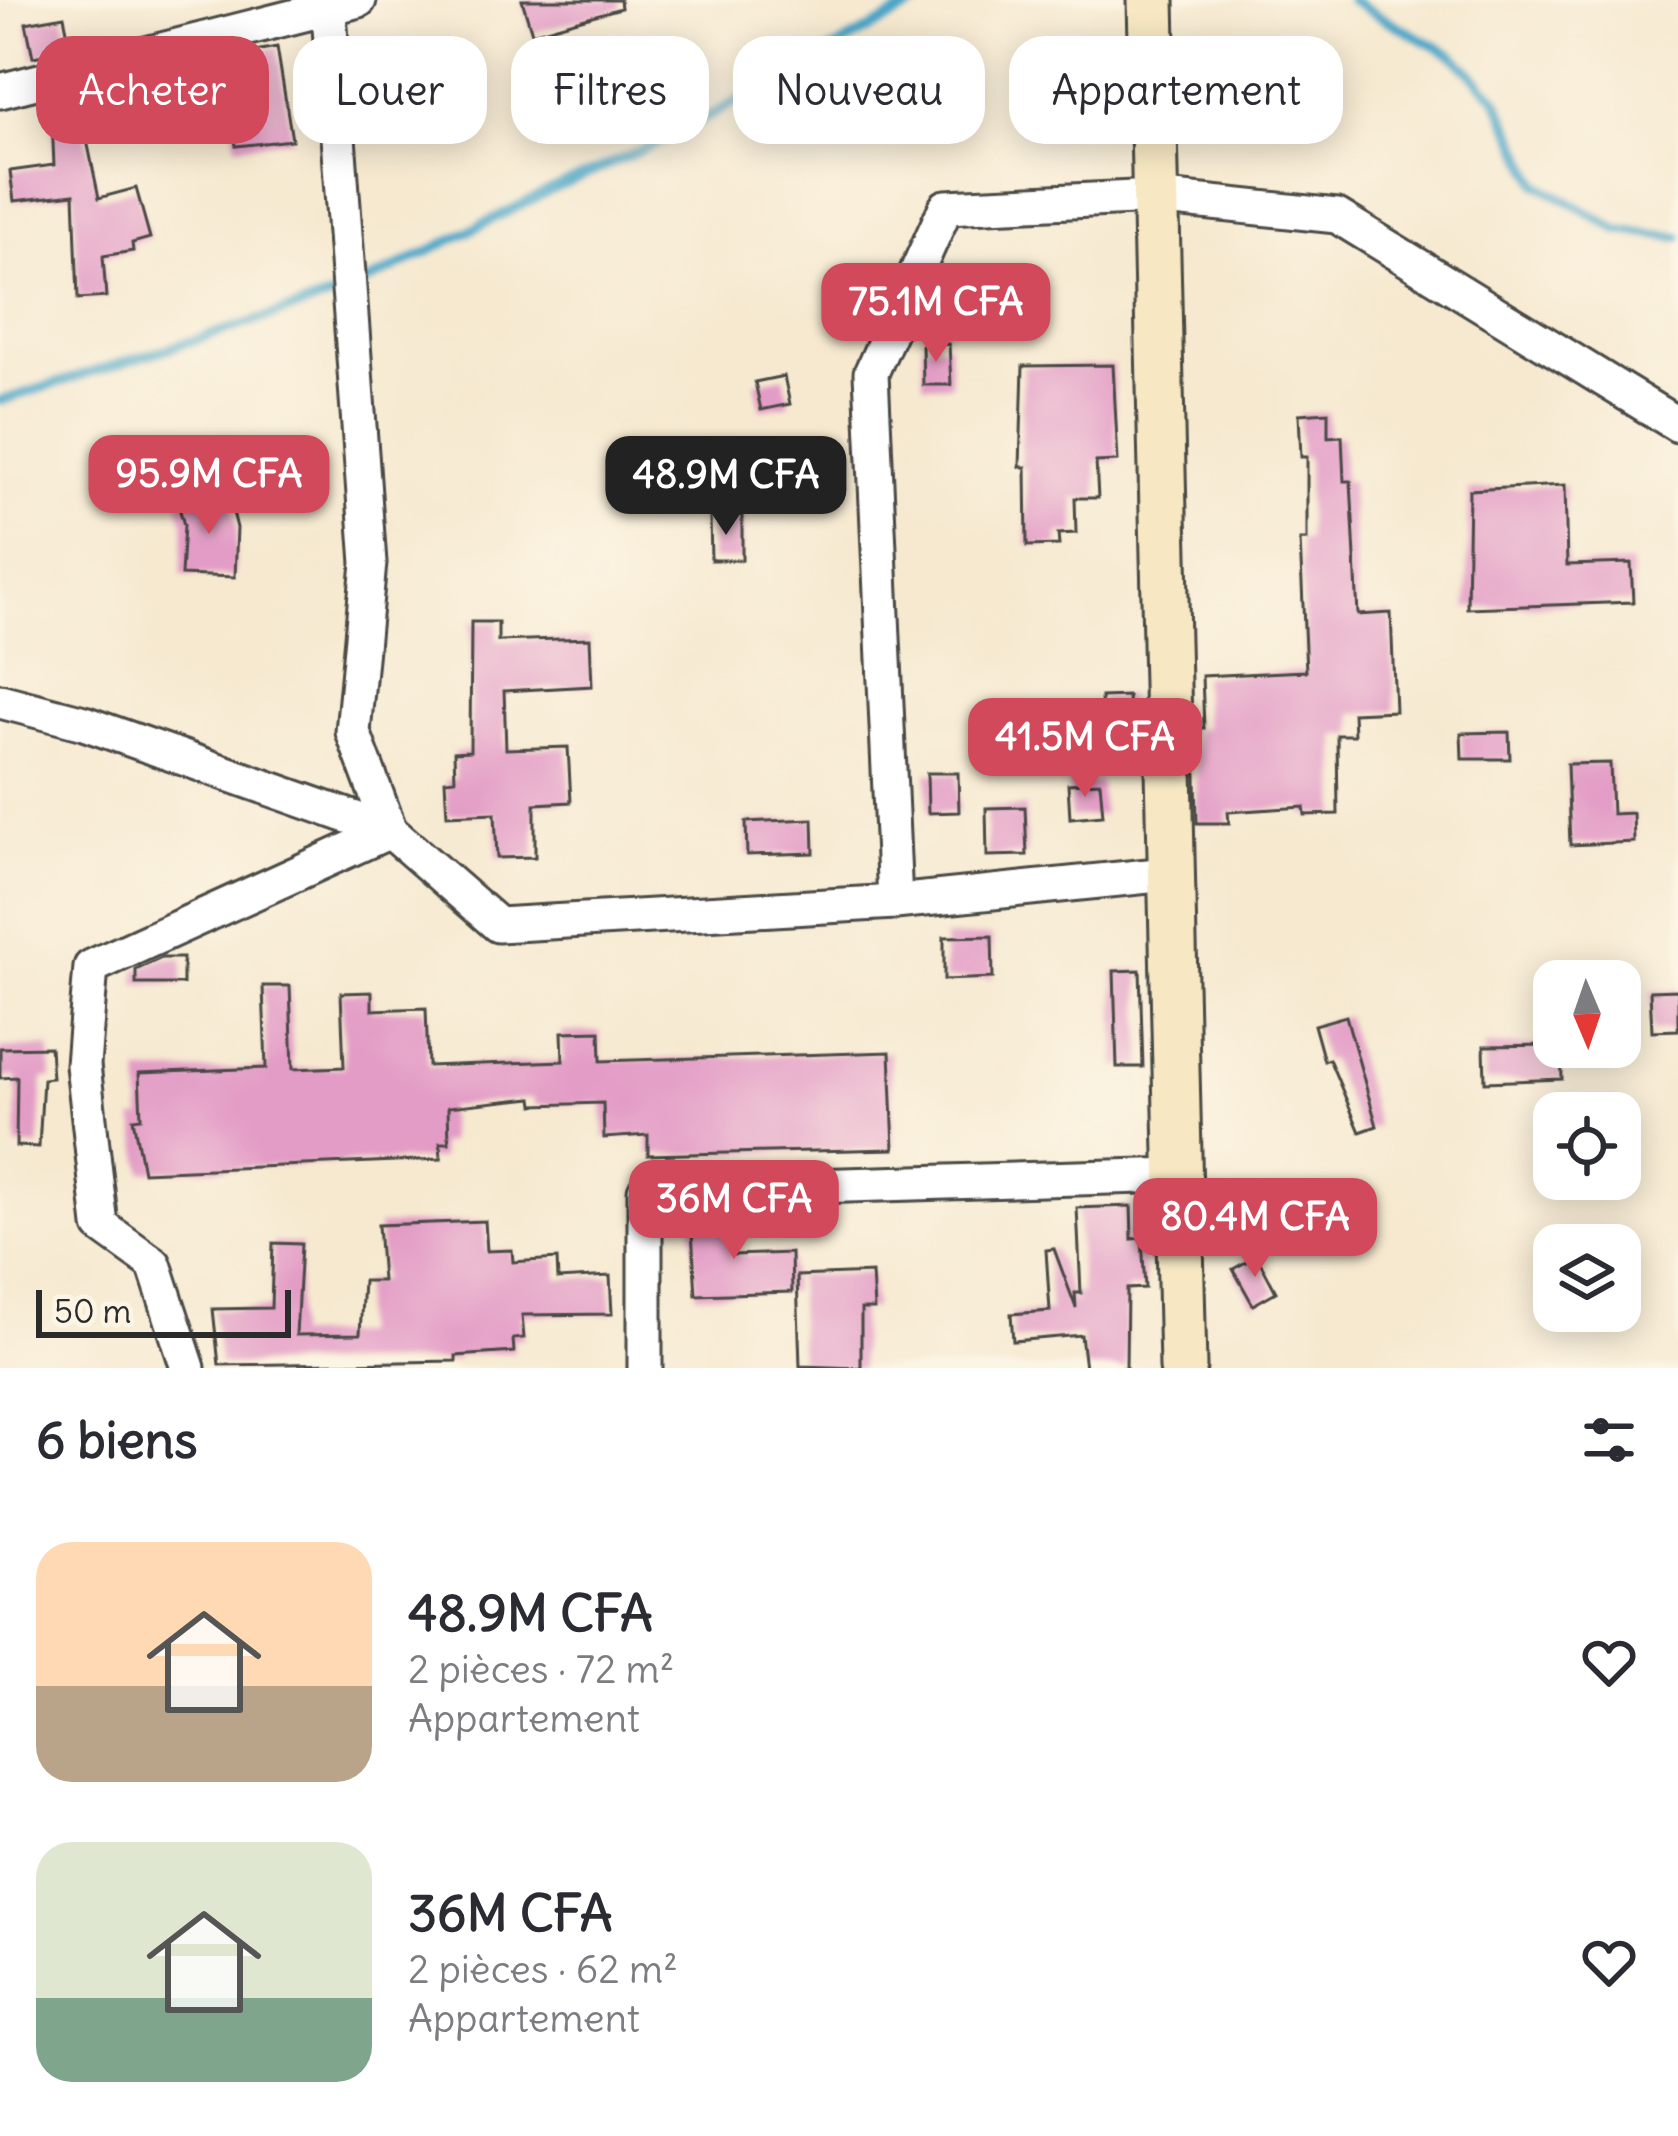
<!DOCTYPE html>
<html lang="fr">
<head>
<meta charset="utf-8">
<style>
	body { margin:0; font-family:Delius,sans-serif; background:#f2f2f3; color:#2b2b33; height:100vh; display:flex; flex-direction:column; font-size:45px; white-space:nowrap }
	* { box-sizing:border-box; margin:0 }
	p { font-size:39px; color:#7c7c81 }
	.icon { flex:none; width:66px; height:66px; fill:none; stroke:currentColor; stroke-width:2; stroke-linecap:round; stroke-linejoin:round }
	.map { position:relative; height:1368px; overflow:hidden }
	.side { display:flex; flex-direction:column; background:#fff; flex:1 }
	.side>* { flex:none }
	.hud { position:absolute; left:36px; top:36px; width:1608px; height:108px; display:flex; gap:24px }
	.needle { width:78px; rotate:178deg }
	.fabs { position:absolute; left:1533px; top:960px; display:grid; gap:24px }
	.fabs a { display:grid; place-items:center; width:108px; height:108px; border-radius:24px; background:#fff; box-shadow:0 6px 30px #0003; font-size:60px }
	.scale { position:absolute; left:36px; bottom:30px; width:255px; box-sizing:border-box; padding-left:12px; border:6px solid #2b2b2b; border-top:0; font-size:33px; line-height:42px; white-space:nowrap; color:#2b2b2b; -webkit-text-stroke:9px #fcf5e5; paint-order:stroke }
	.price { position:absolute; translate:-50% -102px; padding:0 27px; border-radius:24px; background:#d1495b; color:#fff; font-size:39px; line-height:78px; filter:drop-shadow(0 3px 6px #0008) }
	.price::after { content:''; position:absolute; left:50%; top:72px; width:36px; height:27px; margin-left:-18px; background:inherit; clip-path:polygon(0 0,100% 0,50% 100%) }
	.price.selected { background:#222; color:#fff }
	ul { padding:0; list-style:none }
	li { display:flex; align-items:center; gap:36px; height:300px; padding:0 36px }
	li span { display:grid; place-items:center; flex:none; width:336px; height:240px; border-radius:36px; color:#555 }
	li>.icon { margin-inline-start:auto }
	span .icon { width:144px; height:144px; fill:#fffc; stroke-width:1 }
	li b { font-size:51px }
	h2 { display:flex; justify-content:space-between; align-items:center; height:144px; padding:0 36px; font-size:51px }
	.chip { padding:0 42px; border-radius:36px; background:#fff; box-shadow:0 6px 30px #0003; font-size:42px; line-height:108px }
	.chip.selected { background:#d1495b; color:#fff }
	.map>svg:first-child { display:block }
	.lines { fill:none; stroke-linecap:round; stroke-linejoin:round }
	.stream { stroke:#49a6c8; stroke-width:10 }
	.building { fill:#e39cc6 }
	.street-casing { stroke:#494844; stroke-width:39 }
	.secondary-casing { stroke:#494844; stroke-width:51 }
	.street { stroke:#fff; stroke-width:33 }
	.secondary { stroke:#f7e8c3; stroke-width:45 }
</style>
</head>
<body>
<div class="map">
<svg width="1678" height="1368" viewBox="0 0 1678 1368">
	<rect width="100%" height="100%" fill="#fcf5e5"/>
	<filter id="ink" filterUnits="userSpaceOnUse"><feTurbulence type="fractalNoise" baseFrequency=".00833" numOctaves="2"/><feDisplacementMap in="SourceGraphic" scale="24" xChannelSelector="R" yChannelSelector="G"/><feConvolveMatrix kernelMatrix="1 2 1 2 8 2 1 2 1" color-interpolation-filters="sRGB"/></filter>
	<filter id="wash" filterUnits="userSpaceOnUse"><feTurbulence type="fractalNoise" baseFrequency=".004" numOctaves="4" result="noise"/><feDisplacementMap in="SourceGraphic" scale="48" xChannelSelector="R" yChannelSelector="G"/><feGaussianBlur stdDeviation="2.7" result="paint"/><feColorMatrix in="noise" values="0 0 0 0 0 0 0 0 0 0 0 0 0 0 0 0 0 1.4 0 .05"/><feComposite in="paint" operator="in"/></filter>
	<g filter="url(#wash)">
		<rect width="100%" height="100%" fill="#f6e9d0"/>
		<g class="lines">
			<!-- stream -->
			<g class="stream">
				<path d="M 1350,0 L 1455,57 L 1496,98 L 1538,184 L 1618,230 L 1678,237"/>
				<path d="M 0,401 L 345,293 L 549,191 L 665,140 L 924,0"/>
			</g>
		</g>
		<g id="blocks">
			<!-- building -->
			<g class="building">
				<path d="M 522,0 L 620,0 L 621,8 L 532,33 Z"/>
				<path d="M 64,16 L 71,50 L 33,57 L 26,23 Z"/>
				<path d="M 277,47 L 292,140 L 236,146 L 221,57 Z"/>
				<path d="M 613,66 L 628,93 L 592,112 L 577,85 Z"/>
				<path d="M 452,85 L 460,130 L 414,132 L 407,93 Z"/>
				<path d="M 82,116 L 99,198 L 136,188 L 150,238 L 132,243 L 133,251 L 103,256 L 106,297 L 78,299 L 74,194 L 14,201 L 10,171 L 54,165 L 52,120 Z"/>
				<path d="M 949,344 L 951,385 L 923,385 L 922,345 Z"/>
				<path d="M 1113,365 L 1118,461 L 1096,462 L 1098,498 L 1075,498 L 1076,533 L 1058,534 L 1059,545 L 1027,546 L 1026,467 L 1020,467 L 1023,366 Z"/>
				<path d="M 784,376 L 790,404 L 761,410 L 755,382 Z"/>
				<path d="M 1328,412 L 1328,437 L 1342,436 L 1344,481 L 1351,481 L 1358,615 L 1391,613 L 1395,711 L 1353,713 L 1354,735 L 1337,735 L 1338,814 L 1305,815 L 1304,807 L 1228,812 L 1229,823 L 1197,823 L 1195,728 L 1204,728 L 1202,676 L 1306,671 L 1300,540 L 1307,540 L 1307,457 L 1301,457 L 1299,414 Z"/>
				<path d="M 1565,485 L 1567,565 L 1631,563 L 1633,602 L 1467,608 L 1469,490 Z"/>
				<path d="M 228,492 L 237,528 L 235,577 L 181,575 L 184,525 L 178,504 Z"/>
				<path d="M 742,515 L 742,560 L 711,560 L 710,516 Z"/>
				<path d="M 471,622 L 498,622 L 498,641 L 590,638 L 592,686 L 504,691 L 506,749 L 568,747 L 571,802 L 535,804 L 535,857 L 497,858 L 495,813 L 447,815 L 445,780 L 455,779 L 454,752 L 470,751 Z"/>
				<path d="M 1128,696 L 1131,750 L 1103,751 L 1101,697 Z"/>
				<path d="M 1509,732 L 1510,759 L 1462,759 L 1461,733 Z"/>
				<path d="M 1610,763 L 1612,814 L 1633,813 L 1634,842 L 1570,845 L 1567,764 Z"/>
				<path d="M 927,773 L 958,773 L 959,812 L 928,813 Z"/>
				<path d="M 1100,782 L 1103,815 L 1070,818 L 1068,784 Z"/>
				<path d="M 1025,807 L 1027,855 L 987,856 L 986,808 Z"/>
				<path d="M 813,819 L 814,853 L 747,855 L 746,822 Z"/>
				<path d="M 992,936 L 993,978 L 944,980 L 944,937 Z"/>
				<path d="M 162,958 L 183,958 L 183,984 L 136,984 L 136,970 Z"/>
				<path d="M 1140,970 L 1143,1067 L 1117,1067 L 1114,971 Z"/>
				<path d="M 263,986 L 290,986 L 293,1069 L 344,1067 L 341,993 L 372,992 L 372,1010 L 426,1008 L 428,1066 L 563,1061 L 562,1032 L 600,1031 L 601,1061 L 890,1052 L 894,1149 L 648,1155 L 648,1135 L 604,1138 L 603,1103 L 534,1105 L 533,1098 L 448,1107 L 449,1143 L 440,1143 L 441,1159 L 143,1172 L 133,1119 L 141,1118 L 139,1073 L 266,1068 Z"/>
				<path d="M 1678,990 L 1678,1030 L 1652,1031 L 1650,991 Z"/>
				<path d="M 1346,1016 L 1377,1126 L 1360,1132 L 1329,1059 L 1324,1061 L 1314,1025 Z"/>
				<path d="M 1554,1045 L 1561,1047 L 1562,1079 L 1485,1082 L 1484,1046 Z"/>
				<path d="M 50,1047 L 52,1078 L 43,1079 L 39,1147 L 16,1146 L 17,1077 L 0,1078 L 0,1048 Z"/>
				<path d="M 1131,1206 L 1132,1239 L 1142,1238 L 1145,1288 L 1127,1289 L 1126,1368 L 1085,1368 L 1081,1335 L 1013,1341 L 1011,1314 L 1050,1311 L 1046,1250 L 1054,1249 L 1076,1308 L 1075,1293 L 1081,1293 L 1077,1208 Z"/>
				<path d="M 731,1214 L 733,1255 L 791,1253 L 792,1292 L 696,1295 L 691,1215 Z"/>
				<path d="M 485,1221 L 487,1251 L 512,1250 L 513,1262 L 557,1259 L 558,1279 L 610,1276 L 612,1314 L 522,1315 L 524,1338 L 513,1339 L 514,1352 L 456,1356 L 456,1361 L 219,1365 L 213,1309 L 271,1308 L 273,1243 L 301,1244 L 296,1335 L 360,1334 L 363,1281 L 382,1281 L 378,1225 Z"/>
				<path d="M 1257,1256 L 1276,1292 L 1253,1305 L 1233,1269 Z"/>
				<path d="M 872,1273 L 874,1309 L 861,1309 L 861,1368 L 800,1366 L 797,1276 Z"/>
			</g>
		</g>
	</g>
	<g filter="url(#ink)">
		<use href="#blocks" fill-opacity="0" stroke="#494844" stroke-width="3"/>
		<g class="lines">
			<!-- street casing -->
			<g class="street-casing">
				<g id="street">
					<path d="M 0,91 L 359,0"/>
					<path d="M 0,701 L 84,723 L 390,831 L 498,925 L 895,902 L 1168,874"/>
					<path d="M 895,902 L 871,373 L 946,207 L 1155,197 L 1337,216 L 1678,425"/>
					<path d="M 188,1368 L 154,1264 L 101,1226 L 83,1065 L 91,967 L 390,831 L 353,732 L 369,563 L 328,0"/>
					<path d="M 645,1368 L 645,1191 L 1177,1175"/>
				</g>
			</g>
			<!-- secondary casing -->
			<g class="secondary-casing">
				<path id="secondary" d="M 1151,0 L 1183,1368"/>
			</g>
			<!-- street -->
			<use href="#street" class="street"/>
			<!-- secondary -->
			<use href="#secondary" class="secondary"/>
		</g>
	</g>
</svg>
<div class="fabs">
<a><svg class="needle" viewBox="-14 -14 28 28"><path d="M0-13l5 13h-10z" fill="#e53935"/><path d="M0 13l5-13h-10z" fill="#7c7c81"/></svg></a>
<a><svg class="icon" aria-label="locate" viewBox="0 0 24 24"><circle cx="12" cy="12" r="6"/><path d="M12 2v4M12 18v4M2 12h4M18 12h4"/></svg></a>
<a><svg class="icon" aria-label="layers" viewBox="0 0 24 24"><path d="M12 4l9 5-9 5-9-5zM3 14l9 5 9-5"/></svg></a>
</div>
<div class="scale">50 m</div>
<b class="price" style="left:936px;top:365px">75.1M CFA</b>
<b class="price" style="left:209px;top:537px">95.9M CFA</b>
<b class="price selected" style="left:726px;top:538px">48.9M CFA</b>
<b class="price" style="left:1085px;top:800px">41.5M CFA</b>
<b class="price" style="left:734px;top:1262px">36M CFA</b>
<b class="price" style="left:1255px;top:1280px">80.4M CFA</b>
<div class="hud">
<a class="chip selected">Acheter</a>
<a class="chip">Louer</a>
<a class="chip">Filtres</a>
<a class="chip">Nouveau</a>
<a class="chip">Appartement</a>
</div>
</div>
<section class="side">
<h2>6 biens<svg class="icon" aria-label="filters" viewBox="0 0 24 24"><path d="M4 7h16M4 17h16"/><circle cx="9" cy="7" r="2"/><circle cx="15" cy="17" r="2"/></svg></h2>
<ul>
<li><span style="background:linear-gradient(#ffd9b3 60%,#b9a48a 0)"><svg class="icon" aria-label="home" viewBox="0 0 24 24"><path d="M3 11l9-7 9 7M6 9v11h12V9"/></svg></span><div><b>48.9M CFA</b><p>2 pièces · 72 m²</p><p>Appartement</p></div><svg class="icon" aria-label="heart" viewBox="0 0 24 24"><path d="M12 20l-8-8c-3-5 5-10 8-4 3-6 11-1 8 4z"/></svg></li>
<li><span style="background:linear-gradient(#dfe7d0 65%,#7fa58c 0)"><svg class="icon" aria-label="home" viewBox="0 0 24 24"><path d="M3 11l9-7 9 7M6 9v11h12V9"/></svg></span><div><b>36M CFA</b><p>2 pièces · 62 m²</p><p>Appartement</p></div><svg class="icon" aria-label="heart" viewBox="0 0 24 24"><path d="M12 20l-8-8c-3-5 5-10 8-4 3-6 11-1 8 4z"/></svg></li>
</ul>
</section>
</body>
</html>
